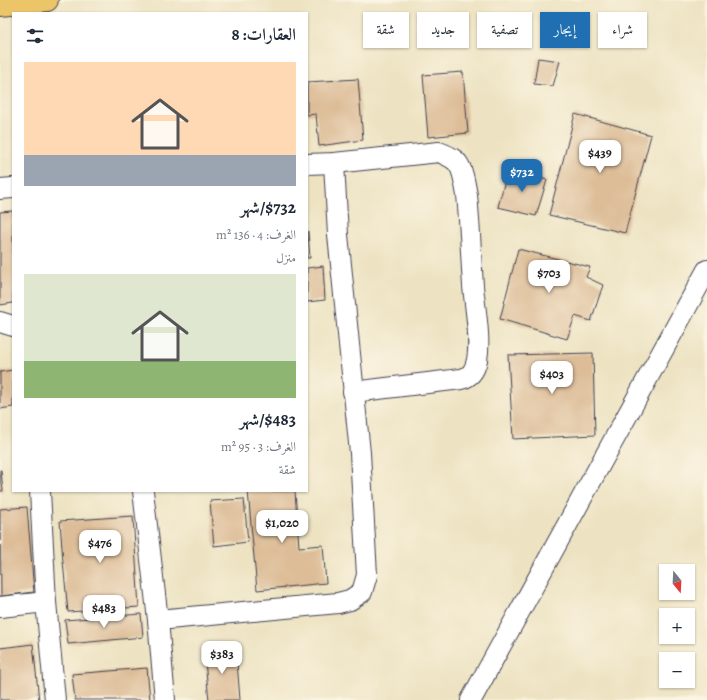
<!DOCTYPE html>
<html lang="ar">
<head>
<meta charset="utf-8">
<style>
	body { margin:0; font-family:Alegreya,Amiri,serif; background:#f2f2f3; color:#1f2937; direction:rtl; height:100vh; display:flex; flex-direction:column; font-size:15px; white-space:nowrap }
	* { box-sizing:border-box; margin:0 }
	p { font-size:13px; color:#747a83 }
	.icon { flex:none; width:22px; height:22px; fill:none; stroke:currentColor; stroke-width:2; stroke-linecap:round; stroke-linejoin:round }
	.map { position:relative; flex:1; overflow:hidden; direction:ltr }
	.drawer { position:absolute; left:12px; top:12px; width:296px; height:480px; display:flex; flex-direction:column; background:#fff; border-radius:0px; box-shadow:0 1px 3px #0004; direction:rtl }
	.drawer>* { flex:none }
	.hud { position:absolute; left:320px; top:12px; width:327px; height:36px; direction:rtl; display:flex; gap:8px }
	.needle { width:26px; rotate:162deg }
	.fabs { position:absolute; left:659px; top:564px; display:grid; gap:8px }
	.fabs a { display:grid; place-items:center; width:36px; height:36px; border-radius:0px; background:#fff; box-shadow:0 1px 3px #0004; font-size:20px }
	.price { position:absolute; translate:-50% -34px; padding:0 9px; border-radius:8px; background:#fff; color:#222; font-size:13px; line-height:26px; filter:drop-shadow(0 1px 2px #0008) }
	.price::after { content:''; position:absolute; left:50%; top:24px; width:12px; height:9px; margin-left:-6px; background:inherit; clip-path:polygon(0 0,100% 0,50% 100%) }
	.price.active { background:#1f6fb2; color:#fff }
	ul { padding:0; list-style:none }
	li { display:grid; align-content:center; gap:8px; height:212px; padding:0 12px }
	li span { display:grid; place-items:center; height:124px; border-radius:0px; color:#555 }
	li>.icon { margin-inline-start:auto }
	span .icon { width:72px; height:72px; fill:#fffc; stroke-width:1 }
	li b { font-size:17px }
	h2 { display:flex; justify-content:space-between; align-items:center; height:48px; padding:0 12px; font-size:17px }
	.chip { padding:0 14px; border-radius:0px; background:#fff; box-shadow:0 1px 3px #0004; font-size:14px; line-height:36px }
	.chip.active { background:#1f6fb2; color:#fff }
	.map>svg:first-child { display:block }
	.building { fill:#ddbd98 }
	.lines { fill:none; stroke-linecap:round; stroke-linejoin:round }
	.minor-casing { stroke:#403f4f; stroke-width:22 }
	.highway-casing { stroke:#403f4f; stroke-width:24 }
	.minor { stroke:#fff; stroke-width:20 }
	.highway { stroke:#edc569; stroke-width:22 }
</style>
</head>
<body>
<div class="map">
<svg width="707" height="700" viewBox="0 0 707 700">
	<rect width="100%" height="100%" fill="#fcf5e5"/>
	<filter id="ink" filterUnits="userSpaceOnUse"><feTurbulence type="fractalNoise" baseFrequency=".025" numOctaves="2"/><feDisplacementMap in="SourceGraphic" scale="8" xChannelSelector="R" yChannelSelector="G"/><feConvolveMatrix kernelMatrix="1 2 1 2 8 2 1 2 1" color-interpolation-filters="sRGB"/></filter>
	<filter id="wash" filterUnits="userSpaceOnUse"><feTurbulence type="fractalNoise" baseFrequency=".012" numOctaves="4" result="noise"/><feDisplacementMap in="SourceGraphic" scale="16" xChannelSelector="R" yChannelSelector="G"/><feGaussianBlur stdDeviation="0.9" result="paint"/><feColorMatrix in="noise" values="0 0 0 0 0 0 0 0 0 0 0 0 0 0 0 0 0 1.4 0 .05"/><feComposite in="paint" operator="in"/></filter>
	<g filter="url(#wash)">
		<rect width="100%" height="100%" fill="#ede3c2"/>
		<g id="blocks">
			<!-- building -->
			<g class="building">
				<path d="M 538,58 L 560,61 L 553,86 L 534,84 Z"/>
				<path d="M 463,72 L 468,133 L 428,137 L 423,75 Z"/>
				<path d="M 358,79 L 363,140 L 319,146 L 316,114 L 307,115 L 307,82 Z"/>
				<path d="M 575,114 L 651,135 L 625,233 L 549,215 Z"/>
				<path d="M 508,169 L 547,180 L 536,216 L 498,207 Z"/>
				<path d="M 13,211 L 13,303 L 0,305 L 0,212 Z"/>
				<path d="M 307,231 L 308,231 L 310,258 L 307,258 Z"/>
				<path d="M 518,249 L 590,267 L 586,277 L 603,285 L 591,321 L 575,316 L 567,339 L 500,319 Z"/>
				<path d="M 323,266 L 325,300 L 307,302 L 307,268 Z"/>
				<path d="M 593,353 L 595,435 L 513,439 L 508,355 Z"/>
				<path d="M 13,370 L 13,407 L 0,409 L 0,372 Z"/>
				<path d="M 0,470 L 1,470 L 3,491 L 0,491 Z"/>
				<path d="M 248,491 L 295,491 L 299,547 L 323,545 L 326,583 L 257,590 Z"/>
				<path d="M 244,499 L 248,542 L 214,546 L 210,501 Z"/>
				<path d="M 27,507 L 34,592 L 1,596 L 0,509 Z"/>
				<path d="M 133,516 L 139,607 L 68,612 L 63,562 L 60,521 Z"/>
				<path d="M 141,614 L 143,637 L 68,644 L 65,620 Z"/>
				<path d="M 33,644 L 39,700 L 0,700 L 0,648 Z"/>
				<path d="M 236,649 L 240,700 L 209,700 L 204,652 Z"/>
				<path d="M 147,668 L 150,700 L 75,700 L 72,674 Z"/>
			</g>
		</g>
	</g>
	<g filter="url(#ink)">
		<use href="#blocks" fill-opacity="0" stroke="#403f4f" stroke-width="1"/>
		<g class="lines">
			<!-- minor casing -->
			<g class="minor-casing">
				<g id="minor">
					<path d="M 307,164 L 334,163 L 439,152 C 446,155 455,158 459,165 C 464,173 465,186 467,195 C 470,225 471,256 473,286 C 475,308 481,339 477,360 C 475,370 471,377 461,379 L 353,392"/>
					<path d="M 0,189 L 13,188"/>
					<path d="M 0,322 L 13,326"/>
					<path d="M 40,491 L 46,602 L 55,700"/>
					<path d="M 143,491 L 158,620 L 165,700"/>
					<path d="M 0,607 L 46,602"/>
					<path d="M 158,620 L 338,603 L 350,600 L 362,592 L 367,575 L 360,453 L 338,235 L 334,163"/>
					<path d="M 471,700 L 707,270"/>
				</g>
			</g>
			<!-- highway casing -->
			<g class="highway-casing">
				<path id="highway" d="M 0,5 L 47,0"/>
			</g>
			<!-- minor -->
			<use href="#minor" class="minor"/>
			<!-- highway -->
			<use href="#highway" class="highway"/>
		</g>
	</g>
</svg>
<div class="fabs">
<a><svg class="needle" viewBox="-14 -14 28 28"><path d="M0-13l5 13h-10z" fill="#e53935"/><path d="M0 13l5-13h-10z" fill="#747a83"/></svg></a>
<a>+</a>
<a>−</a>
</div>
<b class="price" style="left:600px;top:174px">$439</b>
<b class="price active" style="left:522px;top:193px">$732</b>
<b class="price" style="left:549px;top:294px">$703</b>
<b class="price" style="left:552px;top:395px">$403</b>
<b class="price" style="left:282px;top:544px">$1,020</b>
<b class="price" style="left:100px;top:564px">$476</b>
<b class="price" style="left:104px;top:629px">$483</b>
<b class="price" style="left:222px;top:675px">$383</b>
<div class="hud">
<a class="chip">شراء</a>
<a class="chip active">إيجار</a>
<a class="chip">تصفية</a>
<a class="chip">جديد</a>
<a class="chip">شقة</a>
</div>
<section class="drawer">
<h2>العقارات: 8<svg class="icon" aria-label="filters" viewBox="0 0 24 24"><path d="M4 7h16M4 17h16"/><circle cx="9" cy="7" r="2"/><circle cx="15" cy="17" r="2"/></svg></h2>
<ul>
<li><span style="background:linear-gradient(#ffd9b3 75%,#9aa5b1 0)"><svg class="icon" aria-label="home" viewBox="0 0 24 24"><path d="M3 11l9-7 9 7M6 9v11h12V9"/></svg></span><div><b>$732/شهر</b><p>الغرف: 4 · 136 m²</p><p>منزل</p></div></li>
<li><span style="background:linear-gradient(#dfe7d0 70%,#8fb573 0)"><svg class="icon" aria-label="home" viewBox="0 0 24 24"><path d="M3 11l9-7 9 7M6 9v11h12V9"/></svg></span><div><b>$483/شهر</b><p>الغرف: 3 · 95 m²</p><p>شقة</p></div></li>
</ul>
</section>
</div>
</body>
</html>
